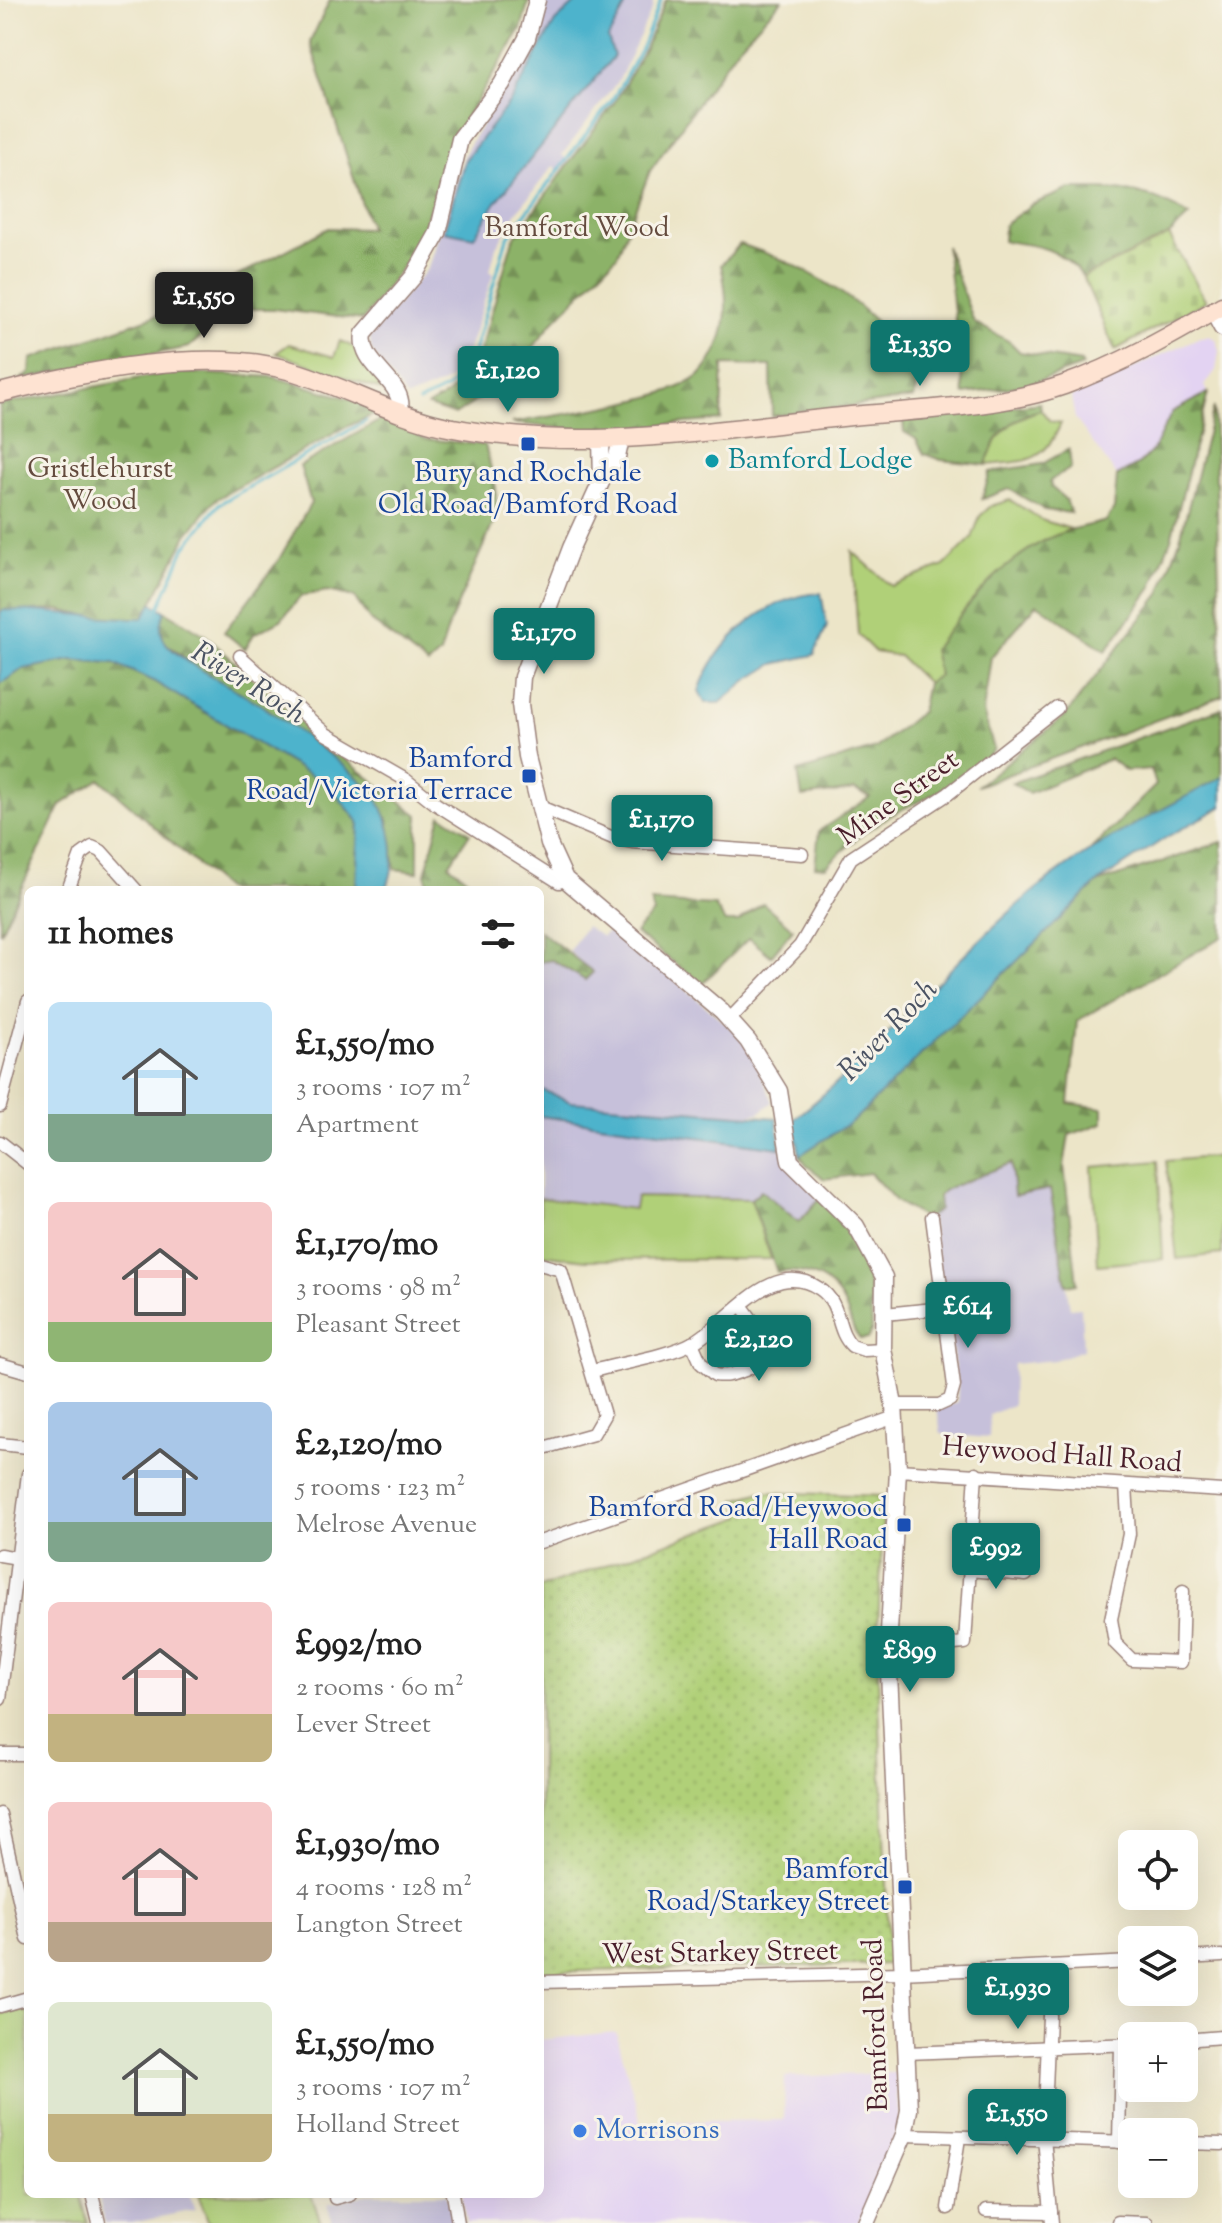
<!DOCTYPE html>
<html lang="en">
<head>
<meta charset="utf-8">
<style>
	body { margin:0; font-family:"Sorts Mill Goudy",serif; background:#f6f6f6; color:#222; height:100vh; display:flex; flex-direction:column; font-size:30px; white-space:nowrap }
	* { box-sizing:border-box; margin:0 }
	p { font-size:26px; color:#767676 }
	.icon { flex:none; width:44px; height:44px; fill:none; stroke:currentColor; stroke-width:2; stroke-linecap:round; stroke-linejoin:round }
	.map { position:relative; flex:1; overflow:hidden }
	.sheet { position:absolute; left:24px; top:886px; width:520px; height:1312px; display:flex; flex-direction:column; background:#fff; border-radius:12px; box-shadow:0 8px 32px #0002 }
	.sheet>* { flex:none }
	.fabs { position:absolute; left:1118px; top:1830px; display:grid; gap:16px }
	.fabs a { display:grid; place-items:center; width:80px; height:80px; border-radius:12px; background:#fff; box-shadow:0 8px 32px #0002; font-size:40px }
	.price { position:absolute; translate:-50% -68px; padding:0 18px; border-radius:8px; background:#0f766e; color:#fff; font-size:26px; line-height:52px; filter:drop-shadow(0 2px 4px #0008) }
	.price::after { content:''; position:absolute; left:50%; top:48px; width:24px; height:18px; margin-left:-12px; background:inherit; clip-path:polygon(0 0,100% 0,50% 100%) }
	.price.on { background:#222; color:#fff }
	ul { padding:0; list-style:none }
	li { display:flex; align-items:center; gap:24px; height:200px; padding:0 24px }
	li span { display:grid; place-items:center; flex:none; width:224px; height:160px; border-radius:12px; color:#555 }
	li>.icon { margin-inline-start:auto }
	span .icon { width:96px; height:96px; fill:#fffc; stroke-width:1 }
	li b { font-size:34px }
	h2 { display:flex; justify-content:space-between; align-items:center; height:96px; padding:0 24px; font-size:34px }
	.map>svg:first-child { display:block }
	.built { fill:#e3d3f2 }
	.industrial { fill:#c6c0da }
	.grass { fill:#b0d078; stroke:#7d7852; stroke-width:2 }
	.forest { fill:url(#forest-firs); stroke:#6b684a; stroke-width:2 }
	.cemetery { fill:url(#cemetery-stones); stroke:#7d7852; stroke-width:2 }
	.park { fill:url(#park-dots); stroke:#7d7852; stroke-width:2 }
	.water { fill:#4db3cc; stroke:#4c697c; stroke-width:2 }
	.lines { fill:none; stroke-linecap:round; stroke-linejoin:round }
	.stream { stroke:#4db3cc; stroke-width:3 }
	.minor-casing { stroke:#9b827a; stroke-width:15 }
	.tertiary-casing { stroke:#9b827a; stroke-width:19 }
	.secondary-casing { stroke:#9b827a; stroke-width:21 }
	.minor { stroke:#fff; stroke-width:12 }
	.tertiary { stroke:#fff; stroke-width:16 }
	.secondary { stroke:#fee3d2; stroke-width:18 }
	.transit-dot { fill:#1a4fb4; stroke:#f7f3e8; stroke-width:3 }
	.culture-dot { fill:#0f9aa8; stroke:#f7f3e8; stroke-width:3 }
	.shop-dot { fill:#3f7fe0; stroke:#f7f3e8; stroke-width:3 }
	.labels { text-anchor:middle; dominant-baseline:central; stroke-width:6; stroke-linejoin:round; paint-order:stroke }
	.park-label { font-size:28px; fill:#644b3e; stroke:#f7f3e8 }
	.culture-label { font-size:28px; fill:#0d838f; stroke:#f7f3e8; text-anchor:start }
	.transit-label { font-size:28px; fill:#164399; stroke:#f7f3e8; text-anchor:end }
	.street-label { font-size:28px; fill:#4a1f2b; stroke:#f7f3e8 }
	.shop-label { font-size:28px; fill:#366cbe; stroke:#f7f3e8; text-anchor:start }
	.water-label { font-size:30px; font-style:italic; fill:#4b5363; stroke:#f7f3e8 }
</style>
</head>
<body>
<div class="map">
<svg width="1222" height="2223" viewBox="0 0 1222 2223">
	<defs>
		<pattern id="forest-firs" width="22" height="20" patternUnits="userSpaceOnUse" patternTransform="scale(2)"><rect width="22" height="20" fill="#8cb268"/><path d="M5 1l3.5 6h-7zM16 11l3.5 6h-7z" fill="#749056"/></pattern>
		<pattern id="cemetery-stones" width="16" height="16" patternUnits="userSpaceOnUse" patternTransform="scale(2)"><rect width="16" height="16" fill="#b0d078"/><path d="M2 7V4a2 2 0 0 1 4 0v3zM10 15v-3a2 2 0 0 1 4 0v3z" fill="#99b268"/></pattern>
		<pattern id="park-dots" width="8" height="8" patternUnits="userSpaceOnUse" patternTransform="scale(2)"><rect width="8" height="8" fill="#b0d078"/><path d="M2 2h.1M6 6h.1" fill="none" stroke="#99b268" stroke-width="1.8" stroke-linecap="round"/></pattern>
	</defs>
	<rect width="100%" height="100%" fill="#f7f3e8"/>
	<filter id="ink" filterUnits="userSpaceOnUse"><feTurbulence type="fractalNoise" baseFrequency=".0125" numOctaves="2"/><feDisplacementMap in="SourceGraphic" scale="16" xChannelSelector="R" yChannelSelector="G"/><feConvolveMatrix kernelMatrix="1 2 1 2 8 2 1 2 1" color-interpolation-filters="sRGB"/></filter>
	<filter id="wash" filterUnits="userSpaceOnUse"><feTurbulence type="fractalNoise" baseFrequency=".006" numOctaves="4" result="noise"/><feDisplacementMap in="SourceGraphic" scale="32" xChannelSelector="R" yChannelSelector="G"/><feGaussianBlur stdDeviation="1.8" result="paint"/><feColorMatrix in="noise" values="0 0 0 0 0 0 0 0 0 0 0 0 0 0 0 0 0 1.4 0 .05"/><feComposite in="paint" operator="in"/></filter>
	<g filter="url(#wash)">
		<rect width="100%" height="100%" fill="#ece5c8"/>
		<!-- built -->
		<g class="built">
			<path d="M 1210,336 L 1216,340 L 1219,351 L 1216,370 L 1205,385 L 1208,393 L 1172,412 L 1154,450 L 1139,464 L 1117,476 L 1075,418 L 1071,397 L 1200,337 Z"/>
			<path d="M 616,2032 L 641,2122 L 784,2120 L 785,2077 L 895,2073 L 900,2125 L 858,2223 L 466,2223 L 462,2194 L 540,2194 L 540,2040 Z"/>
		</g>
		<!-- industrial -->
		<g class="industrial">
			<path d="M 542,0 L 653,0 L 653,7 L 620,78 L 562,155 L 569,161 L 560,171 L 553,166 L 517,212 L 496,247 L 490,271 L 493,274 L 463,365 L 448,381 L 407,398 L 371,350 L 370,337 L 428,268 L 465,153 L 531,41 Z"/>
			<path d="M 586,926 L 602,937 L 612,926 L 746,1041 L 773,1102 L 759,1113 L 735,1117 L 571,1102 L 540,1089 L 540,962 L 552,960 L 592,972 L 569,951 Z"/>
			<path d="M 540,1116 L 780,1148 L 819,1199 L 799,1222 L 761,1191 L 751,1199 L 636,1197 L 634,1209 L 540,1198 Z"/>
			<path d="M 1011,1162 L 1050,1188 L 1070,1308 L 1081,1307 L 1083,1350 L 1054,1360 L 1013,1364 L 1012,1405 L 990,1415 L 989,1438 L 941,1434 L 937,1409 L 957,1403 L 958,1387 L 930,1213 L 944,1190 Z"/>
			<path d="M 98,2194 L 189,2194 L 195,2210 L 132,2223 L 105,2223 Z"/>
			<path d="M 368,2194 L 447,2194 L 452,2223 L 333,2223 L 327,2204 Z"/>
		</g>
		<!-- grass -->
		<g class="grass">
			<path d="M 340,341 L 356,348 L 389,393 L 276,353 L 289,344 L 334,357 Z"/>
			<path d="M 1041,410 L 1050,421 L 1061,423 C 1044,464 1026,461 986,465 C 994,436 1011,417 1041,410 Z"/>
			<path d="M 1010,500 L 1044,521 L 1071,529 L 1035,546 L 939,675 L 927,683 L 899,656 L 875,652 L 858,635 L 852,551 L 891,586 L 944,566 L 972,538 L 980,516 L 991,506 Z"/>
			<path d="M 1222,1156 L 1222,1254 L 1177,1259 L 1166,1161 Z"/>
			<path d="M 1158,1161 L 1163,1259 L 1098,1265 L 1092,1167 Z"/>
			<path d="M 636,1197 L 751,1199 L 771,1259 L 586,1260 L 540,1254 L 540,1198 L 634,1209 Z"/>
			<path d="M 19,2010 L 28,2012 L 28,2194 L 80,2194 L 88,2223 L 0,2223 L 0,2015 Z"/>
			<path d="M 198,2194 L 311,2194 L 321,2223 L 209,2223 Z"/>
		</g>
		<!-- forest -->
		<g class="forest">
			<path d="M 330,0 L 529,0 L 521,29 L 451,143 L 418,245 L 363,320 L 273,309 L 233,309 L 189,347 L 19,380 L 30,373 L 31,359 L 178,308 L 328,228 L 370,229 L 310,42 Z"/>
			<path d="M 666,0 L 782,0 L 737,48 L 650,171 L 617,256 L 551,324 L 510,378 L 455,415 L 428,406 L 448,394 L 475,369 L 513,239 L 616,100 L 645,48 Z"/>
			<path d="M 1070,189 C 1120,189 1145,188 1189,216 L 1169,235 L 1083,277 C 1063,248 1036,245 1003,241 L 1004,225 L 1031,205 Z"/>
			<path d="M 740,244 C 812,267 884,310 918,379 L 914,398 L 772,416 L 771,366 L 723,365 L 721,420 L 591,431 L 511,423 C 549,416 678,400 701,374 C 729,342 730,304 721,265 Z"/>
			<path d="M 946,246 L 974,322 L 1010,342 L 1020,352 L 1081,362 L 1083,366 L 1027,385 L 964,394 Z"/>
			<path d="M 171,372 L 274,377 L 386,409 L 344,428 L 215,500 L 187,535 L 144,618 L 102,619 L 59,610 L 0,612 L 0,405 Z"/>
			<path d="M 1208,393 L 1171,539 L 1151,589 L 1106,651 L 1037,604 L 991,657 L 983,712 L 994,749 C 972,783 928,795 895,813 C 869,827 846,846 826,867 L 815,866 L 819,831 L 870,797 L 855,790 L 802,797 L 798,772 L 876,748 L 921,712 L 927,683 L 939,675 L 933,650 C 969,602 1011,548 1070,530 C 1082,526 1094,525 1106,521 L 1114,509 L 1117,476 L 1139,464 L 1153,450 L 1172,412 Z"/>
			<path d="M 1040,403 L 1041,410 C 1011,417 994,436 986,465 L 941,460 L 924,454 L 916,439 L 904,432 L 903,420 Z"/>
			<path d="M 1214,407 L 1222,696 L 977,786 L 1065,716 L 1160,594 L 1180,539 Z"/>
			<path d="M 382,419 L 395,422 L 425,439 L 485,445 L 496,488 L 496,517 L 450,622 L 440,654 L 428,665 L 370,620 L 354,597 L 327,591 L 301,596 L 281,620 L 254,634 L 245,649 L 224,632 L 278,561 L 311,503 L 300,466 Z"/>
			<path d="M 1069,449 L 1071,468 L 1050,481 L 1051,487 L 1066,500 L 1071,513 L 1045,510 L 1009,489 L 982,499 L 990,472 L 1042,464 Z"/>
			<path d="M 165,611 L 205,635 L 321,741 L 418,815 L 418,872 L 395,869 L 388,819 L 329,757 L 265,707 L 205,673 L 164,642 L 160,626 Z"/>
			<path d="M 71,660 L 114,663 L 153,681 L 329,786 L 359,822 L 356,890 L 226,890 L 100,779 L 61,805 L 0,933 L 0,684 L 23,669 Z"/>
			<path d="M 1222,708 L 1222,777 L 1089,851 L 1156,785 L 1151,769 L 1126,771 L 1110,759 L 1029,793 L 1012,783 Z"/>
			<path d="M 441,815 L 470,833 L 449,865 L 481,890 L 430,890 L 425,874 Z"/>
			<path d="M 1222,842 L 1222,937 L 1077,1021 L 1069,1103 L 1103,1108 L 1103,1123 L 1069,1135 L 1064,1166 L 1077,1283 L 1066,1285 L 1050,1189 L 1014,1196 L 1011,1163 L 944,1190 L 938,1196 L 939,1210 L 926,1219 L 897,1202 L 870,1173 L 825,1179 L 806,1165 L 800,1155 L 854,1120 L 1097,883 Z"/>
			<path d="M 651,902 L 715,906 L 725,922 L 738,922 L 763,903 L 793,929 L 771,956 L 749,938 L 702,984 L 635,933 L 653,913 Z"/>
			<path d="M 540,931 L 593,972 L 585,980 L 552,960 L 540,962 Z"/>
			<path d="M 761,1190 L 799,1222 L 819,1199 C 850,1235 870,1258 871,1308 C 871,1319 874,1330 868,1339 L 860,1339 C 851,1329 852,1323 847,1311 C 836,1280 808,1268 777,1272 L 751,1199 Z"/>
		</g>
		<!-- cemetery -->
		<path class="cemetery" d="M 1169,235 L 1206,301 L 1115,350 L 1083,277 Z"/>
		<!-- park -->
		<path class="park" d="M 761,1492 L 884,1496 L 877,1648 L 889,1964 L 540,1972 L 540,1588 L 742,1517 L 736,1500 Z"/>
		<!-- water -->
		<g class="water">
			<path d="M 579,0 L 624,0 L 625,7 L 608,38 L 614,56 L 496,202 L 474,237 L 444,231 L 465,160 L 512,99 L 555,22 Z"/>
			<path d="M 821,593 L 827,626 L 814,655 L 774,664 L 746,681 L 720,703 L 705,703 L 699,691 C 716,641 767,596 821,593 Z"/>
			<path d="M 152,603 L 165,611 C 162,621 158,630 164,640 C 173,657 227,685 245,695 C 270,710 362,775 376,797 C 393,824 399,860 386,890 L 356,890 L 359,822 L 329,786 L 153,681 L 114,663 L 71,660 L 23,669 L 0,684 L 0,612 L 4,610 C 52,610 96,619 143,618 Z"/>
			<path d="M 1222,777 L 1222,807 L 1170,835 L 1097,883 L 854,1120 L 800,1155 L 793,1120 C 881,1050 950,961 1035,890 C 1091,844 1159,812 1222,777 Z"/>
			<path d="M 540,1089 L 571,1102 L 777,1118 L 780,1148 L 540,1116 Z"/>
		</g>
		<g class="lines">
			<!-- stream -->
			<g class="stream">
				<path d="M 419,402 L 448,388 L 471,362 L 507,238 L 613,99 L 642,47 L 661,0"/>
				<path d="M 158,610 L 184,549 L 219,504 L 366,421"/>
			</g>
		</g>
	</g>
	<g filter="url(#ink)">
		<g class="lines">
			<!-- minor casing -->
			<g class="minor-casing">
				<g id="minor">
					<path d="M 240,656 L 326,734 L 406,780 L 436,804 L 559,882 L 565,879"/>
					<path d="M 538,806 L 613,838 L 632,842 L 802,854"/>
					<path d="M 68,890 L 81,855 L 92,847 L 101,851 L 136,890"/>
					<path d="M 729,1020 L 800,946 L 851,858 L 948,794 L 1057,708"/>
					<path d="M 0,1106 L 28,1001"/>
					<path d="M 0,1142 L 28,1164"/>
					<path d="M 540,1264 L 561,1270 L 604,1415 L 593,1434 L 540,1449"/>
					<path d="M 885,1314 L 944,1308"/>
					<path d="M 692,1343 L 701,1363 L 715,1375 C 726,1377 734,1374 745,1370 C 782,1355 757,1327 741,1305"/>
					<path d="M 0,1364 L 28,1372"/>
					<path d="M 593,1371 C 622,1363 669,1356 694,1342 C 731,1321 772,1256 820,1289 C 842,1304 835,1330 852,1346 L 864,1350 L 883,1349"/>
					<path d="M 894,1405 L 939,1405 L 950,1400 L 954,1386 L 932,1217"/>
					<path d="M 0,1444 L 28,1447"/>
					<path d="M 898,1470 L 1222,1491"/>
					<path d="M 1126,1486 L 1129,1534 L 1111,1619 L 1115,1643 L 1132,1660 L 1181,1662 L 1183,1591"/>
					<path d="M 540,1542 L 895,1417"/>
					<path d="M 0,1555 L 18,1558"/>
					<path d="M 969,1570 L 1026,1575"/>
					<path d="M 888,1650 L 965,1643 L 976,1473"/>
					<path d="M 0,1699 L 28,1474"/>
					<path d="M 0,1754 L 28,1754"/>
					<path d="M 0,1814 L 28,1939"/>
					<path d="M 1184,1958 L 1222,1956"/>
					<path d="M 1051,1967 L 1044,2138 L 1052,2223"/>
					<path d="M 540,1982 L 901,1973 L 1132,1962"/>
					<path d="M 0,2006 L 28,1998"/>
					<path d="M 1184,2040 L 1222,2037"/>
					<path d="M 907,2053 L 1132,2044"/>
					<path d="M 904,2135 L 1132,2142"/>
					<path d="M 1119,2142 L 1121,2045"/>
					<path d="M 1184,2143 L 1222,2144"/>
					<path d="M 92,2194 L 99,2223"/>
					<path d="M 453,2194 L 458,2223"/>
					<path d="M 335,2198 L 350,2194"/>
					<path d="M 948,2208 L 959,2138"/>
					<path d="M 986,2211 L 1051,2212"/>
					<path d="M 1118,2222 L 1147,2223"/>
				</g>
			</g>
			<!-- tertiary casing -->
			<g class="tertiary-casing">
				<g id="tertiary">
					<path d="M 1213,311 L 1222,328"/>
					<path d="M 400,411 C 406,381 358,365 364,334 L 414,276 L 438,233 L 460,139 L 502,84 L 527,38 L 537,0"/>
					<path d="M 621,439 L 617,457 L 602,480 L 571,548 L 522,677 L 520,704 L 527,757 L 549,844 L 565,879 L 722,1012 L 748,1041 L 779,1091 L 790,1161 L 856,1226 L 884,1277 L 883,1349 L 894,1405 L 898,1470 L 888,1650 L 909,2110 L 904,2135 L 866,2223"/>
					<path d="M 601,440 L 602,480"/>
				</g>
			</g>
			<!-- secondary casing -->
			<g class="secondary-casing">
				<path id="secondary" d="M 0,393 C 81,372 206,347 288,370 C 342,385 393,416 448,427 C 582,454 718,429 851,416 C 916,410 1003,407 1064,385 C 1118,366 1172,335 1222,306"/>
			</g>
			<!-- minor -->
			<use href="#minor" class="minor"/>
			<!-- tertiary -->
			<use href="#tertiary" class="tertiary"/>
			<!-- secondary -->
			<use href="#secondary" class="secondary"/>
		</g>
	</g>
	<!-- markers -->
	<g class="transit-dot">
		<rect x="520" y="436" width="16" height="16" rx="4"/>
		<rect x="521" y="768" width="16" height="16" rx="4"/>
		<rect x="896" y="1517" width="16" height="16" rx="4"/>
		<rect x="897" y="1879" width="16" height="16" rx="4"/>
	</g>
	<circle class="culture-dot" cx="712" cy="461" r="8"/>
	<circle class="shop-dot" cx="580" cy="2131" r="8"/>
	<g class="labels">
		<!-- park labels -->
		<g class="park-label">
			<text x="577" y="229">Bamford Wood</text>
			<text x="100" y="470">Gristlehurst<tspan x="100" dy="32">Wood</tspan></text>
		</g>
		<!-- culture labels -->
		<g class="culture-label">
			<text x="728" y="461">Bamford Lodge</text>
		</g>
		<!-- transit labels -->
		<g class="transit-label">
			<text x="528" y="474" text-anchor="middle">Bury and Rochdale<tspan x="528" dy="32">Old Road/Bamford Road</tspan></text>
			<text x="513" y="760">Bamford<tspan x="513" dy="32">Road/Victoria Terrace</tspan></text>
			<text x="888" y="1509">Bamford Road/Heywood<tspan x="888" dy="32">Hall Road</tspan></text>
			<text x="889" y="1871">Bamford<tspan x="889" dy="32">Road/Starkey Street</tspan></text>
		</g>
		<!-- street labels -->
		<g class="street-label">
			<text transform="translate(899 799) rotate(-36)">Mine Street</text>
			<text transform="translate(1062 1456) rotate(4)">Heywood Hall Road</text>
			<text transform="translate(720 1954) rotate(-1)">West Starkey Street</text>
			<text transform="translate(877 2025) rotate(-92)">Bamford Road</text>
		</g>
		<!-- shop labels -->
		<g class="shop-label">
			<text x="596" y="2131">Morrisons</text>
		</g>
		<!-- water labels -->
		<g class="water-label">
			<text transform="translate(248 684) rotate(32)">River Roch</text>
			<text transform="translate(889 1031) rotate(-46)">River Roch</text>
		</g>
	</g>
</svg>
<div class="fabs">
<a><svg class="icon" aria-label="locate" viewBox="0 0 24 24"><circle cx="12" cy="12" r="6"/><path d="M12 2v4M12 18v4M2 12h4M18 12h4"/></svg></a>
<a><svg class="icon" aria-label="layers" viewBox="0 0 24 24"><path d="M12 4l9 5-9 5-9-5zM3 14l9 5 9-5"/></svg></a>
<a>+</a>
<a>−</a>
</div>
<b class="price on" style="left:204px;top:340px">£1,550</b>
<b class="price" style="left:920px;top:388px">£1,350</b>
<b class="price" style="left:508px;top:414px">£1,120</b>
<b class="price" style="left:544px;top:676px">£1,170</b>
<b class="price" style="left:662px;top:863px">£1,170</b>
<b class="price" style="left:968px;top:1350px">£614</b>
<b class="price" style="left:759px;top:1383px">£2,120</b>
<b class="price" style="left:996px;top:1591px">£992</b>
<b class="price" style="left:910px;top:1694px">£899</b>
<b class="price" style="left:1018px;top:2031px">£1,930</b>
<b class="price" style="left:1017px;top:2157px">£1,550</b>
<section class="sheet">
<h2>11 homes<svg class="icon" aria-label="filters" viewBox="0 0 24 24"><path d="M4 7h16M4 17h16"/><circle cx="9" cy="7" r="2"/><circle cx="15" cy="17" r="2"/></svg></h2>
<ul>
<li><span style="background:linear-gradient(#bfe0f5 70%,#7fa58c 0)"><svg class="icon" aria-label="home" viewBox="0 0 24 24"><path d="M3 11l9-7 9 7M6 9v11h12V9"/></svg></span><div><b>£1,550/mo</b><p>3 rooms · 107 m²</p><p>Apartment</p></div></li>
<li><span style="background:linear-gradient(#f6c9c9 75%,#8fb573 0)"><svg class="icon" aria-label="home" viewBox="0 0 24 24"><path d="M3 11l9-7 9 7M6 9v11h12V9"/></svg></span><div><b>£1,170/mo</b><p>3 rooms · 98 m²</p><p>Pleasant Street</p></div></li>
<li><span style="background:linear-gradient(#a9c7e8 75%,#7fa58c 0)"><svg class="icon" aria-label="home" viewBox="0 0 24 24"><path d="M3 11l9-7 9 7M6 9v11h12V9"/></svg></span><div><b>£2,120/mo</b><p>5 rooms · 123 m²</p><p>Melrose Avenue</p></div></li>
<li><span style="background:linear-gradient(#f6c9c9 70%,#c2b280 0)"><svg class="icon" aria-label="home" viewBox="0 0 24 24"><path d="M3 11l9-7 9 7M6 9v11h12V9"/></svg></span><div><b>£992/mo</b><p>2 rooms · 60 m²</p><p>Lever Street</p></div></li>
<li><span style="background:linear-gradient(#f6c9c9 75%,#b9a48a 0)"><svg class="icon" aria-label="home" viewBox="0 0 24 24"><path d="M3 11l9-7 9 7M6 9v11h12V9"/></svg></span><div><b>£1,930/mo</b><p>4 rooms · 128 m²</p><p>Langton Street</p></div></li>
<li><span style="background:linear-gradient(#dfe7d0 70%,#c2b280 0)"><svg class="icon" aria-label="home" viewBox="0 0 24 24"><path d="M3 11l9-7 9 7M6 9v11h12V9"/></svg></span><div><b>£1,550/mo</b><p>3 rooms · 107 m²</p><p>Holland Street</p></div></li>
</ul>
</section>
</div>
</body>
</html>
